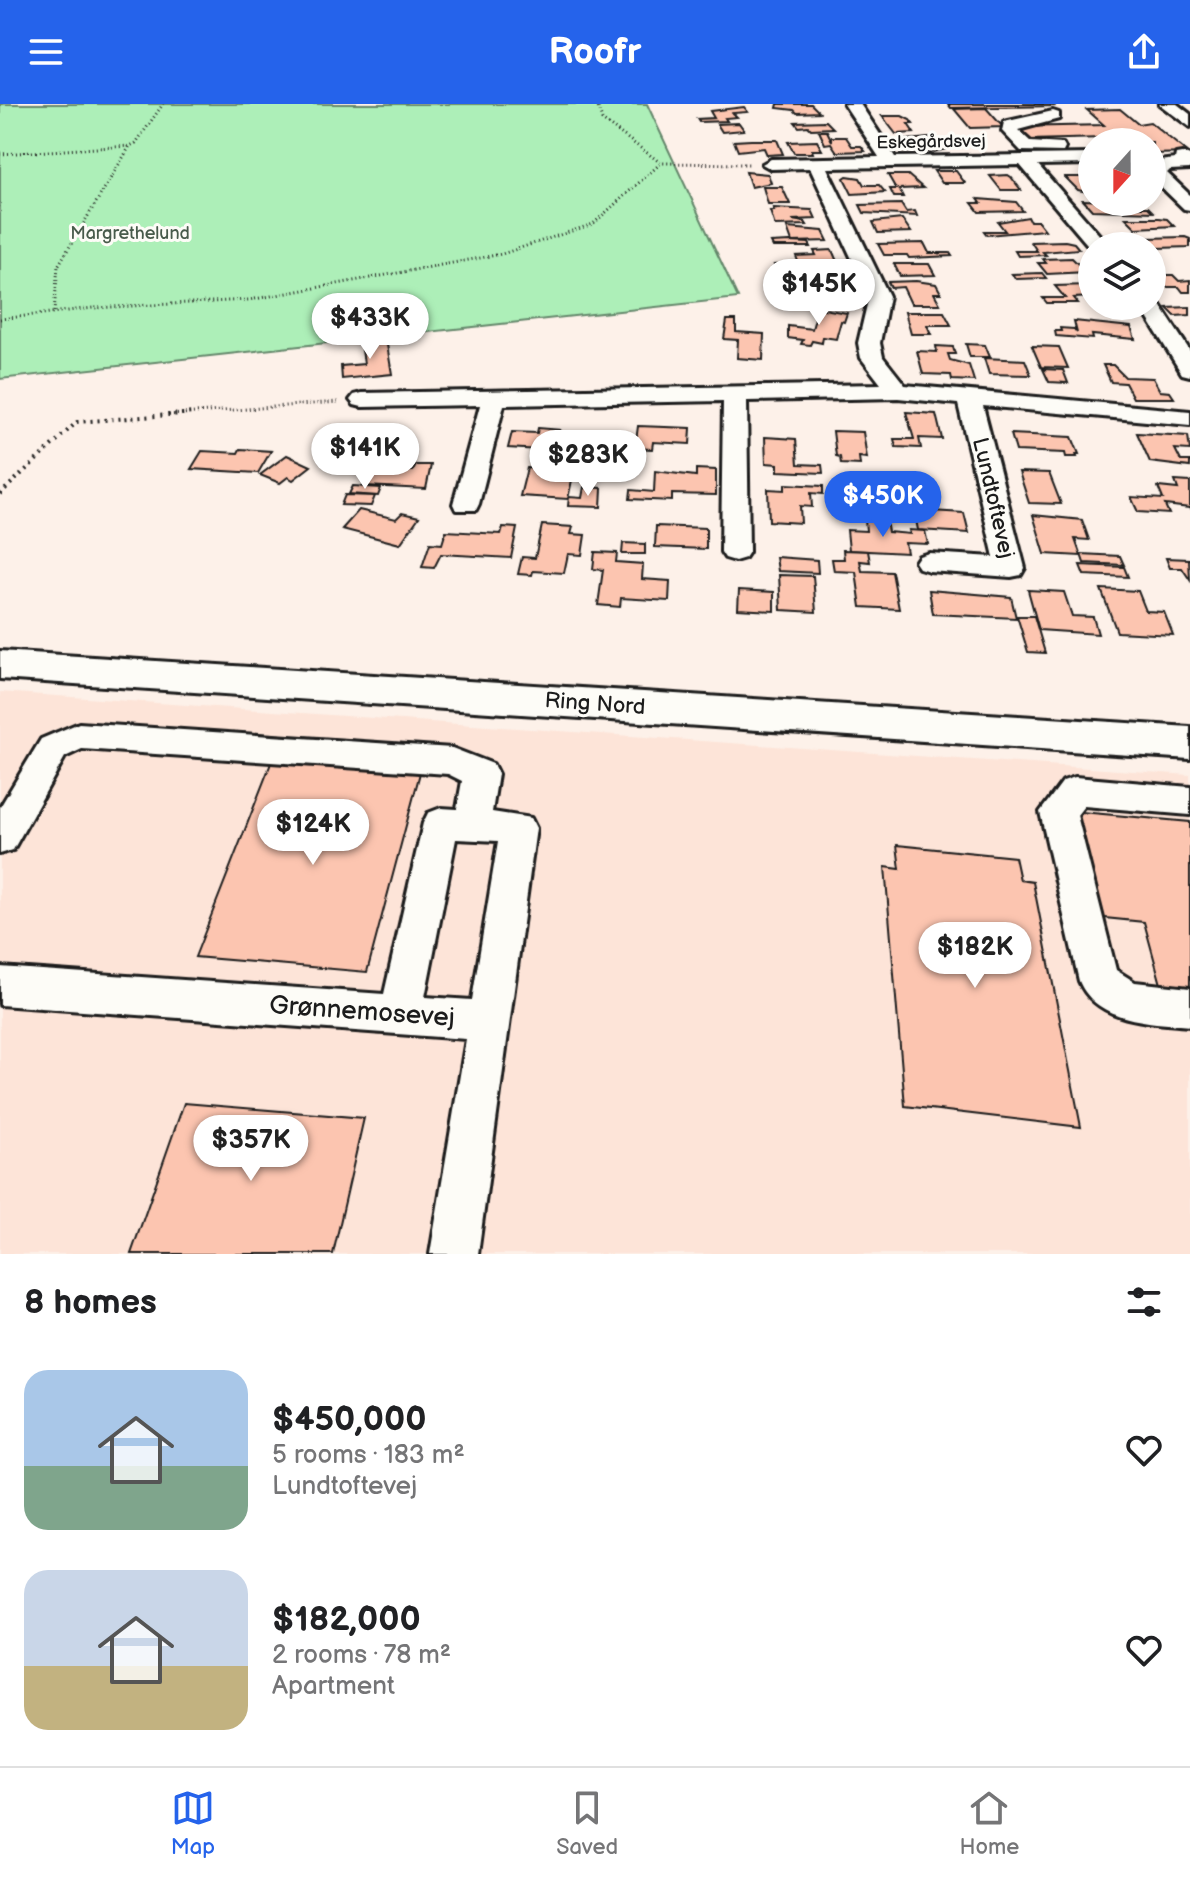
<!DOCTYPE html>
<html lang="en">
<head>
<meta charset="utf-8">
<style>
	body { margin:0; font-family:"Balsamiq Sans",sans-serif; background:#f6f6f6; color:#202124; height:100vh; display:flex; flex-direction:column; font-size:30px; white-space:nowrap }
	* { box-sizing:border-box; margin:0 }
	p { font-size:26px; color:#757577 }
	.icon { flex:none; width:44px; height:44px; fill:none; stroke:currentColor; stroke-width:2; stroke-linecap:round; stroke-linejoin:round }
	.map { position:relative; height:1150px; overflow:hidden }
	.details { display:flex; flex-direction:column; background:#fff; flex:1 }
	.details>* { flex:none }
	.needle { width:52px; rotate:201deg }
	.tools { position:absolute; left:1078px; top:24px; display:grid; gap:16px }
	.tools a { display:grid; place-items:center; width:88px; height:88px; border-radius:50%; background:#fff; box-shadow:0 4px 12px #0003; font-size:40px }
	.price { position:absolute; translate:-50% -68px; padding:0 18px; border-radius:28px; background:#fff; color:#222; font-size:26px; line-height:52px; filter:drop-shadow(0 2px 4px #0008) }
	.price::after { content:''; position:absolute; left:50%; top:48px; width:24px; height:18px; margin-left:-12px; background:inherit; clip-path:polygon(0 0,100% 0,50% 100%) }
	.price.active { background:#2563eb; color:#fff }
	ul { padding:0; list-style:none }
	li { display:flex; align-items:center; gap:24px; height:200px; padding:0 24px }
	li span { display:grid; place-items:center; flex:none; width:224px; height:160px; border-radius:24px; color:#555 }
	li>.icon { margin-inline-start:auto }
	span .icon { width:96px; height:96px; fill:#fffc; stroke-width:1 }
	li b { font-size:34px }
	h2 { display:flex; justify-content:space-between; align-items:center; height:96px; padding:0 24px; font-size:34px }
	header { display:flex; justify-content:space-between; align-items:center; height:104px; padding:0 24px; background:#2563eb; color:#fff; font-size:36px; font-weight:600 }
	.menu { display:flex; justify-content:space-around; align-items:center; height:112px; border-top:2px solid #e0e0e0; background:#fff; font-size:22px; color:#757577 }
	.menu a { display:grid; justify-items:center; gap:4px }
	.menu .active { color:#2563eb }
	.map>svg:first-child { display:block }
	.built { fill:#fde4d8 }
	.green { fill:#adefb8; stroke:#64866a; stroke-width:2 }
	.building { fill:#fcc5b0; stroke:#1c1c1c; stroke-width:2 }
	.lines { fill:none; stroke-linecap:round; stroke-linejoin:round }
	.minor-casing { stroke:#1c1c1c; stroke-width:6 }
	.major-casing { stroke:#1c1c1c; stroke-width:6 }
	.path-far1 { stroke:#1c1c1c; stroke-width:3; stroke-dasharray:1 3; stroke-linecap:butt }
	.path { stroke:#1c1c1c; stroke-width:4; stroke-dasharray:2 5; stroke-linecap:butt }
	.minor { fill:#fdfcf7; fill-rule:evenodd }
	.major { fill:#fdfcf7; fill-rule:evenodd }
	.labels { text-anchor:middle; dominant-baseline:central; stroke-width:6; stroke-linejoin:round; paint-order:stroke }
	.far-street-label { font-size:18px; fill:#1c1c1c; stroke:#fdfcf7 }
	.far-park-label { font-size:18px; fill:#485b4b; stroke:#fdfcf7 }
	.street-label { font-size:22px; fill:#1c1c1c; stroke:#fdfcf7 }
	.near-street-label { font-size:26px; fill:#1c1c1c; stroke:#fdfcf7 }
</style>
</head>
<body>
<header><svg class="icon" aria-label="menu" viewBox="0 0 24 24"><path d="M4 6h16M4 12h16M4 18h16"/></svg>Roofr<svg class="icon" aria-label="share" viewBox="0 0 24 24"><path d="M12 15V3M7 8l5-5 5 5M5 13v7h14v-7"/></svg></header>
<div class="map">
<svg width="1190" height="1150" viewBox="0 0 1190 1150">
	<rect width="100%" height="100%" fill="#fdf1e9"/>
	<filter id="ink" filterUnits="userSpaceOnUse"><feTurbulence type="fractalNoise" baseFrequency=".0125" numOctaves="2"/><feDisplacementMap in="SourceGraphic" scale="16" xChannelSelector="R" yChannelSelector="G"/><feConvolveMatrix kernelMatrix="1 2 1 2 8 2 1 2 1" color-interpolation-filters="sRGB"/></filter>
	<g filter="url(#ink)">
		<!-- built -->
		<path class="built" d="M 0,588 L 1190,671 L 1190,1150 L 0,1150 Z"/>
		<!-- green -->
		<path class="green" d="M 0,0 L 647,0 L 738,194 L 0,275 Z"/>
		<!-- building -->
		<g class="building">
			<path d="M 778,0 L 811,0 L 819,8 L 797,9 L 794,6 L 777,4 Z"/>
			<path d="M 948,0 L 1052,0 L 1054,2 L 951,4 Z"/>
			<path d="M 744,3 L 748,8 L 733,9 L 737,13 L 725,14 L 727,17 L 699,18 L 697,15 L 714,14 L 710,7 Z"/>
			<path d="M 986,4 L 1003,23 L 970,24 L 954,5 Z"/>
			<path d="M 1120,5 L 1138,20 L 1150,18 L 1188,49 L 1152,50 L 1152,38 L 1108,38 L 1104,34 L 1029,36 L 1017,23 L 1104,21 L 1087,6 Z"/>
			<path d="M 882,12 L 902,12 L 910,16 L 913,20 L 908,20 L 914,29 L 896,30 Z"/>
			<path d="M 826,17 L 833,24 L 811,25 L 808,22 L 799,23 L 795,18 Z"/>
			<path d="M 739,19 L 744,26 L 722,28 L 717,20 Z"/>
			<path d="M 819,27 L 827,27 L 832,37 L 832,33 L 846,33 L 852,42 L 861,42 L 865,47 L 837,48 L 831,39 L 825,40 Z"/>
			<path d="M 930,34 L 952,44 L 929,49 L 921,44 L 908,44 L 894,37 Z"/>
			<path d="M 751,36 L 777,36 L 783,50 L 767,51 L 764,44 L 738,47 L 734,37 Z"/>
			<path d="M 817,37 L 822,46 L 812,46 L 813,49 L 794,49 L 788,38 Z"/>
			<path d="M 934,67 L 956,67 L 965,79 L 942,79 Z"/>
			<path d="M 746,68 L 768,70 L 771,79 L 751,83 Z"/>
			<path d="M 888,71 L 908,71 L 923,84 L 899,85 L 903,93 L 894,93 L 890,85 L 896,85 Z"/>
			<path d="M 1008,71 L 1011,73 L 1021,86 L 1001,86 L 990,72 Z"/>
			<path d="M 847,72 L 860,74 L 864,81 L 879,81 L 885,88 L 852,90 L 844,74 Z"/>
			<path d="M 1065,73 L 1086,73 L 1092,79 L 1092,89 L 1078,86 Z"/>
			<path d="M 763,83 L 782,83 L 790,100 L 768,100 Z"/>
			<path d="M 978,95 L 1016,98 L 1023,107 L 979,108 L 972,99 L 981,99 Z"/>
			<path d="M 1083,96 L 1127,98 L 1133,103 L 1148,103 L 1153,108 L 1092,106 Z"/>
			<path d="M 901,100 L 906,108 L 915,107 L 917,112 L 864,109 L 860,101 Z"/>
			<path d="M 773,104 L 812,106 L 816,115 L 792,116 L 805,118 L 807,121 L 775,122 L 770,107 L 774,107 Z"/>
			<path d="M 1028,113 L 1030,117 L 1038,117 L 1045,126 L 987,131 L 984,127 L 1005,127 L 998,118 Z"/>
			<path d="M 1126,114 L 1159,114 L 1167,115 L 1174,122 L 1136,124 Z"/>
			<path d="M 902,115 L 911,128 L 878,129 L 873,118 Z"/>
			<path d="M 787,124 L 823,127 L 828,137 L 792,138 Z"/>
			<path d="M 1185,133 L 1190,135 L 1190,143 L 1157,144 L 1148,134 Z"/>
			<path d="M 1065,137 L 1074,139 L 1079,145 L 1043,148 L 1046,151 L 1018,152 L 1015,147 L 1037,147 L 1031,138 Z"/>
			<path d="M 790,138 L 809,139 L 811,143 L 773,143 L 771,139 Z"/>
			<path d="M 924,139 L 929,149 L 950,149 L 952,152 L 909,154 L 907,151 L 884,151 L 878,140 Z"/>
			<path d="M 832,146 L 839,162 L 776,166 L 774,161 L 799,160 L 796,152 L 816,151 L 814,147 Z"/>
			<path d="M 1072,154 L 1086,168 L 1047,170 L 1038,159 L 1046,159 L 1043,155 Z"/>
			<path d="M 894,160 L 929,160 L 935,171 L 900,172 Z"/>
			<path d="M 1042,169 L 1046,174 L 1016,175 L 1012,170 Z"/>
			<path d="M 840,171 L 848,191 L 824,191 L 820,180 L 812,180 L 809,172 Z"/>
			<path d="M 1153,171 L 1173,171 L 1179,177 L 1190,176 L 1190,188 L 1183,188 L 1179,183 L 1164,183 Z"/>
			<path d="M 916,177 L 936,180 L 941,189 L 934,189 L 940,200 L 911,200 L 903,183 L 891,184 L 888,178 Z"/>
			<path d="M 1090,181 L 1092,193 L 1074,194 L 1078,199 L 1047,199 L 1043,194 L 1065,194 L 1055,182 Z"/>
			<path d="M 817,192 L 854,192 L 856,197 L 819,197 Z"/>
			<path d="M 1190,203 L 1190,211 L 1175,212 L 1167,204 Z"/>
			<path d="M 818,204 L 847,209 L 844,218 L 841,217 L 836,235 L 823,233 L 822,239 L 812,237 L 810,241 L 801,240 L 803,236 L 788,234 L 788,222 L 812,225 Z"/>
			<path d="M 905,208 L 944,208 L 951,221 L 927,221 L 931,230 L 911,230 Z"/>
			<path d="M 727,216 L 736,216 L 736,228 L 764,230 L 763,256 L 737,254 L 738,236 L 724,235 Z"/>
			<path d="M 1074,217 L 1131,223 L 1135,235 L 1092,231 L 1093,235 L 1056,232 L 1055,227 L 1061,227 L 1060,224 L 1074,225 L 1077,229 Z"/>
			<path d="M 386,235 L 392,270 L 342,275 L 341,262 L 364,260 L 361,238 Z"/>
			<path d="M 966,240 L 985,241 L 990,253 L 970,253 Z"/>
			<path d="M 936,242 L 953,243 L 955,250 L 948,250 L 950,256 L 969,261 L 974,277 L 952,276 L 951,271 L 923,270 L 917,247 L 937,248 Z"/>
			<path d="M 1032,242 L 1059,243 L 1068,264 L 1041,263 Z"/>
			<path d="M 984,254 L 1025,256 L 1031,271 L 989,270 Z"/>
			<path d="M 1103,261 L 1113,261 L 1125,273 L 1153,274 L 1160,287 L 1170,288 L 1174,294 L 1133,294 L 1125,279 L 1111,278 Z"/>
			<path d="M 1043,265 L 1063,266 L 1068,279 L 1049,278 Z"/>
			<path d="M 906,308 L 936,310 L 942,335 L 919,334 L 921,344 L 896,343 L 894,335 L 914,335 Z"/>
			<path d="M 638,322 L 691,324 L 690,340 L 653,338 L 652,345 L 610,343 L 612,331 L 622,331 L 621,336 L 636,337 Z"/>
			<path d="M 538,324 L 560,326 L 557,347 L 508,344 L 512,328 L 537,329 Z"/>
			<path d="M 833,327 L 863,328 L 867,354 L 859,353 L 860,361 L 841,360 L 840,353 L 836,352 Z"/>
			<path d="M 1137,329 L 1188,332 L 1190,346 L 1175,345 L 1181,357 L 1190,357 L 1190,363 L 1150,358 Z"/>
			<path d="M 1011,330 L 1072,333 L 1079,350 L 1076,350 L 1077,353 L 1066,353 L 1065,349 L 1016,347 Z"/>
			<path d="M 598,332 L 610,333 L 608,348 L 595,347 Z"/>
			<path d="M 765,333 L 796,335 L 798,360 L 822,361 L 823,369 L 778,367 L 778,360 L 766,359 Z"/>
			<path d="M 240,345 L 271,347 L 258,369 L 191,365 L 202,347 L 238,349 Z"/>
			<path d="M 287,351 L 311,362 L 293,376 L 288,373 L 280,379 L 260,371 Z"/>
			<path d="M 377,355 L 402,356 L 399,366 L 413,367 L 416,361 L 431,361 L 426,385 L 366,382 Z"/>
			<path d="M 527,364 L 549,365 L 554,366 L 552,374 L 572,376 L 568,395 L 520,392 Z"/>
			<path d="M 696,365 L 716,366 L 716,391 L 672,390 L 672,397 L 630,395 L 631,386 L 654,388 L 655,367 L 696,372 Z"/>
			<path d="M 1019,368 L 1049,369 L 1061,400 L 1029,399 Z"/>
			<path d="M 1175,377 L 1190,378 L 1190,404 L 1165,401 L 1169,410 L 1138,408 L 1131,393 L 1163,395 L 1158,383 L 1178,385 Z"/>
			<path d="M 785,380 L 823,382 L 823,390 L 811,389 L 812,403 L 800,402 L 801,419 L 769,417 L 768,385 L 785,386 Z"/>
			<path d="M 353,382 L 381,384 L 378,392 L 349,390 Z"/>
			<path d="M 584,383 L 602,384 L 601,403 L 568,402 L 569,393 L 582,394 Z"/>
			<path d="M 345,391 L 375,392 L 371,402 L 341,401 Z"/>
			<path d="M 359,406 L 396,415 L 402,409 L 419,413 L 400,440 L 342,425 Z"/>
			<path d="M 914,406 L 964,409 L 969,429 L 918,426 Z"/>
			<path d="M 1033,411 L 1082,416 L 1089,436 L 1075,435 L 1081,452 L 1045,450 Z"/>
			<path d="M 865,416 L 886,417 L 888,428 L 910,430 L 909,426 L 925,427 L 928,440 L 905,439 L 907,449 L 849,446 L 847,426 L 866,427 Z"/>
			<path d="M 542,421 L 573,423 L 571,430 L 585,431 L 582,451 L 568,450 L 564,469 L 533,467 L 532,471 L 518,470 L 522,453 L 535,454 Z"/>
			<path d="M 656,422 L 706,424 L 706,445 L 655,443 Z"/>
			<path d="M 503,423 L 517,424 L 511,454 L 441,450 L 434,464 L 422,463 L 430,439 L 442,440 L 446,427 L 501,430 Z"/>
			<path d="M 623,439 L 645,440 L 645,450 L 622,450 Z"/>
			<path d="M 843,446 L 868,447 L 870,458 L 860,457 L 862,467 L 892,468 L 899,505 L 861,503 L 856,468 L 834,467 L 832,455 L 844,455 Z"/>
			<path d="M 595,448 L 617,449 L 616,458 L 643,460 L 642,475 L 670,477 L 669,497 L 621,494 L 620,503 L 598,501 L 603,466 L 593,465 Z"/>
			<path d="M 1081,450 L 1120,452 L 1124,461 L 1084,459 Z"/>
			<path d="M 776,453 L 817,456 L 818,469 L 778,467 Z"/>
			<path d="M 1166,454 L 1189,455 L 1190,476 L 1182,464 L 1170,464 Z"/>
			<path d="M 1080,461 L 1124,463 L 1128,473 L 1084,471 Z"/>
			<path d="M 779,471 L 813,472 L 816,508 L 781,506 Z"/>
			<path d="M 1101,485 L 1138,487 L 1146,507 L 1164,508 L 1173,531 L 1117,528 Z"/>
			<path d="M 739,486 L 774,488 L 774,507 L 738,505 Z"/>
			<path d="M 929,486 L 1011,493 L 1016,514 L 933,510 Z"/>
			<path d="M 1028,486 L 1064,488 L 1072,512 L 1093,513 L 1098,530 L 1039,526 Z"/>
			<path d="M 1017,512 L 1034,512 L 1045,549 L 1028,548 Z"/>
			<path d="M 273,654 L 421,665 L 367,868 L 195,853 Z"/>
			<path d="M 1070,707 L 1190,718 L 1190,887 L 1162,884 L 1144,818 L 1095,813 Z"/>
			<path d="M 897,741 L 1015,753 L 1020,776 L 1033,778 L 1081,1023 L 905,1002 L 885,763 L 900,765 Z"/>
			<path d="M 184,999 L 364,1014 L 333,1150 L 131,1150 Z"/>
		</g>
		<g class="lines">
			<!-- minor casing -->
			<g class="minor-casing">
				<g id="minor">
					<path d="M 844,0 L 860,0 L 895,53 L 1092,50 L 1092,60 L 1038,61 L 1109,142 L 1092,142 L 1092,146 L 1020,61 L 827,64 L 889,192 L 880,239 L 883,253 L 905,281 L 1190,307 L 1190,321 L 983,302 L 1025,464 L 1021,471 L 1011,473 L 929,467 L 919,464 L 915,458 L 919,452 L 929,449 L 994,453 L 958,300 L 898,294 L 747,297 L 749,448 L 745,454 L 735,457 L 725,454 L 721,448 L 723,297 L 504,301 L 479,400 L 476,406 L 456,406 L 453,400 L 480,301 L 362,303 L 354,301 L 350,296 L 354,291 L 362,289 L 881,280 L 861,254 L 858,239 L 869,192 L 810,64 L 771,65 L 762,60 L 771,55 L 879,53 Z"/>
					<path d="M 1159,0 L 1177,0 L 1190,10 L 1190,23 Z"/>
					<path d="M 1053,7 L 1059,9 L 1059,15 L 1018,26 L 1031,38 L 1063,40 L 1065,44 L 1063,48 L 1021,47 L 1002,27 L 1004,18 Z"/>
					<path d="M 1182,49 L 1190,52 L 1190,65 L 1170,66 L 1167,69 L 1190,91 L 1190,106 L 1184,105 L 1152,74 L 1152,66 L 1159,57 L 1175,55 L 1176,50 Z"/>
					<path d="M 1152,196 L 1158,198 L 1190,247 L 1190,272 L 1182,270 L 1140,202 L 1152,202 Z"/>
					<path d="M 79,619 L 452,644 L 493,660 L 498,670 L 492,708 L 531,714 L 536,724 L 478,1150 L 430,1150 L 466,935 L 0,901 L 0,863 L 384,890 L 423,719 L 428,709 L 441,704 L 457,705 L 462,677 L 448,670 L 82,645 L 65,653 L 13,746 L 0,750 L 0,703 L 41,635 ZM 456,735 L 498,737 L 472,896 L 425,893 Z"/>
					<path d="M 1075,673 L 1190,683 L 1190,711 L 1084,702 L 1077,711 L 1116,866 L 1135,878 L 1190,884 L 1190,922 C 1151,918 1097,919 1079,877 L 1040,708 L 1063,677 Z"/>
				</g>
			</g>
			<!-- major casing -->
			<g class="major-casing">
				<path id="major" d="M 0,547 L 1190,623 L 1190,655 L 0,575 Z"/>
			</g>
			<!-- path-far1 -->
			<g class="path-far1">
				<path d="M 597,0 L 602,16 L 661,59 L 750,60"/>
				<path d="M 0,50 L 130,42 L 136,39 L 163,0"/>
				<path d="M 54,208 L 58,162 L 130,42"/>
				<path d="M 0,215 L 93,204 L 249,196 L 502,150 L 593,120 L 661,59"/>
				<path d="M 169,311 L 338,298"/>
			</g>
			<!-- path -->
			<path class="path" d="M 0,390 L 77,318 L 195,309"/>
			<!-- minor -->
			<use href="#minor" class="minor"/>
			<!-- major -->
			<use href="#major" class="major"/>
		</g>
	</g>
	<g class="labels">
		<!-- far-street labels -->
		<g class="far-street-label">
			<text transform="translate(931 38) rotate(-1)">Eskegårdsvej</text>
		</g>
		<!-- far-park labels -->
		<g class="far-park-label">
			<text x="130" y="129">Margrethelund</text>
		</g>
		<!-- street labels -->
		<g class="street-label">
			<text transform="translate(993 394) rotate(77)">Lundtoftevej</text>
			<text transform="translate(595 600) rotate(4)">Ring Nord</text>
		</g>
		<!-- near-street labels -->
		<g class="near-street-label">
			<text transform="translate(362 908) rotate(4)">Grønnemosevej</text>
		</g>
	</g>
</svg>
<div class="tools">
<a><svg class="needle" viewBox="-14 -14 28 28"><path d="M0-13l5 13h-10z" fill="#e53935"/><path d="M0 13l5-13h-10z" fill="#757577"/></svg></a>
<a><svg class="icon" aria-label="layers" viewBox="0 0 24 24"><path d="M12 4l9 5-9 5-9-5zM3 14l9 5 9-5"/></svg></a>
</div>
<b class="price" style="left:819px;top:223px">$145K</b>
<b class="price" style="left:370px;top:257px">$433K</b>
<b class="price" style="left:365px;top:387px">$141K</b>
<b class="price" style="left:588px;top:394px">$283K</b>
<b class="price active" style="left:883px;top:435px">$450K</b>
<b class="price" style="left:313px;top:763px">$124K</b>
<b class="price" style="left:975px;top:886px">$182K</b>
<b class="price" style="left:251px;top:1079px">$357K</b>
</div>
<section class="details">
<h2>8 homes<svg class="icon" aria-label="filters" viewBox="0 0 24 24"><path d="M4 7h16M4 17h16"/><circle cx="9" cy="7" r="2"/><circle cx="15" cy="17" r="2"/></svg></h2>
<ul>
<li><span style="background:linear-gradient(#a9c7e8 60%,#7fa58c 0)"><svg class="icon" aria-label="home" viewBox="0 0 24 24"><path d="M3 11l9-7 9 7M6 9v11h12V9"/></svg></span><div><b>$450,000</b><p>5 rooms · 183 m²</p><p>Lundtoftevej</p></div><svg class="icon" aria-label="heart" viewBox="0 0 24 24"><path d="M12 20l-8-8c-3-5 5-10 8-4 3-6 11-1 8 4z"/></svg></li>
<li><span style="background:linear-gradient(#c9d6e8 60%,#c2b280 0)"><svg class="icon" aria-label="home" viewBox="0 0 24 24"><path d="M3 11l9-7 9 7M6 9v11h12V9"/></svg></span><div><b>$182,000</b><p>2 rooms · 78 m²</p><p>Apartment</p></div><svg class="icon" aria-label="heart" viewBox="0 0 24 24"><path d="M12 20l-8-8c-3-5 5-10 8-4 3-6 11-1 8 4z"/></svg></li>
</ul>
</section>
<nav class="menu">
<a class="active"><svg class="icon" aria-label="map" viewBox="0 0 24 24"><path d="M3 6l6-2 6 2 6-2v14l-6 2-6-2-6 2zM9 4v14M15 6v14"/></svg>Map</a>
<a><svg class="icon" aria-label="saved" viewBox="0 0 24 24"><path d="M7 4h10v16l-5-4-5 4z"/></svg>Saved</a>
<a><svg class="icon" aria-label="home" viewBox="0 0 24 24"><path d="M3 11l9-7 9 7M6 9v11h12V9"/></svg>Home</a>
</nav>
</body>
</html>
